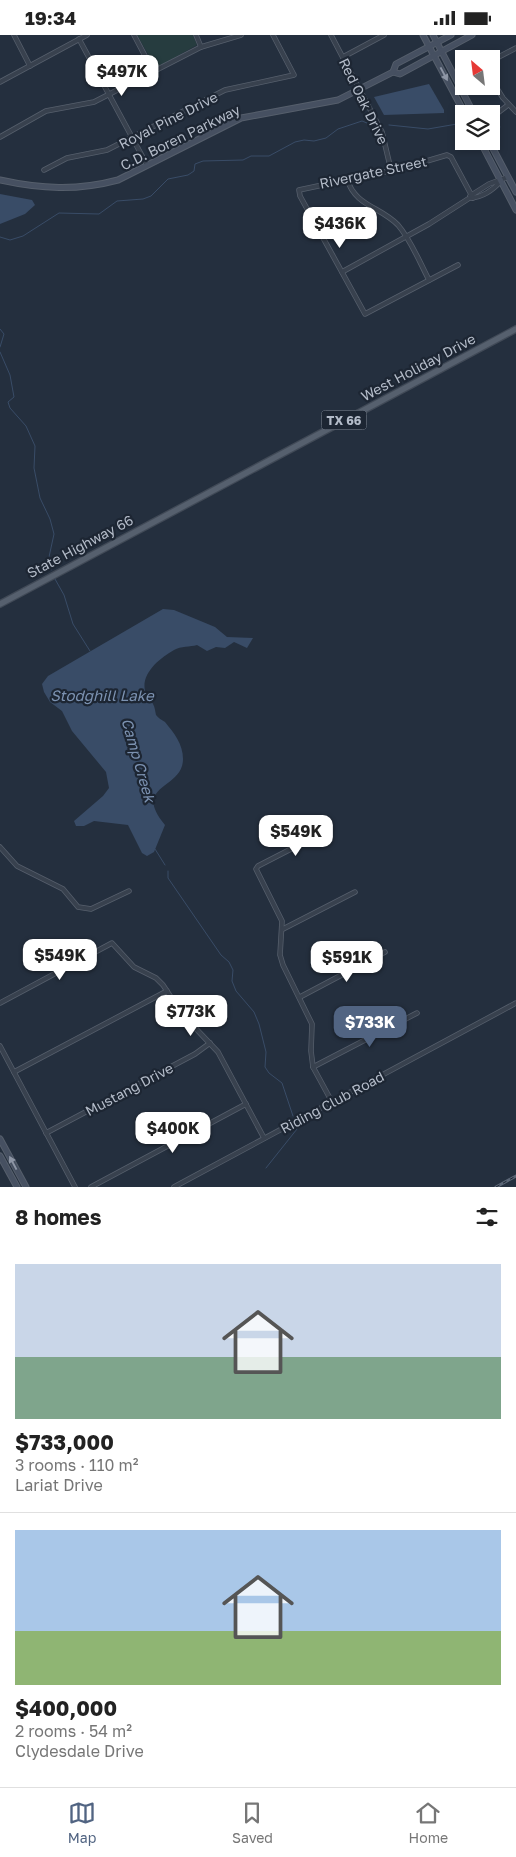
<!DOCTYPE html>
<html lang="en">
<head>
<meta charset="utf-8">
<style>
	body { margin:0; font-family:"Golos Text",sans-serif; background:#f6f6f6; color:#222; height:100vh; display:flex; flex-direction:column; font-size:19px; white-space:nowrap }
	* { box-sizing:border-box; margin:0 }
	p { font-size:16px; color:#767676 }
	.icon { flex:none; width:28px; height:28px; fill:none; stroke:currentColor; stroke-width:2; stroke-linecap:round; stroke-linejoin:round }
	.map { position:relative; height:1152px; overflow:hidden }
	.side { display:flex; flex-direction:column; background:#fff; flex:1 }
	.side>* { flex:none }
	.needle { width:32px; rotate:332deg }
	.buttons { position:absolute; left:455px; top:15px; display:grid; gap:10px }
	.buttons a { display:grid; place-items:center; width:45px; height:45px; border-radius:0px; background:#fff; box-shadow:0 2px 8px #0003; font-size:25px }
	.price { position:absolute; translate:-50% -42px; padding:0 11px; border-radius:10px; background:#fff; color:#222; font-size:16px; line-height:32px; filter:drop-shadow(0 1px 2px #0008) }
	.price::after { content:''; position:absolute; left:50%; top:30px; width:15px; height:11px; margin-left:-8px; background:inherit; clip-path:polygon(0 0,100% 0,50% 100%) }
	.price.active { background:#516482; color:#fff }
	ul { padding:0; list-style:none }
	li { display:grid; align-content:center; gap:10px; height:265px; padding:0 15px }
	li+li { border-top:1px solid #e0e0e0 }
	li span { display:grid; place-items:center; height:155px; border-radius:0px; color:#555 }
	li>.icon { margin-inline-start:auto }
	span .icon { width:90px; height:90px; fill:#fffc; stroke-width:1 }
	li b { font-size:21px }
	h2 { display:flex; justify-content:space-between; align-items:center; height:60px; padding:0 15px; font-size:21px }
	.status { display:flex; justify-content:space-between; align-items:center; height:35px; padding:0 25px; background:#fff; direction:ltr }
	.status svg { height:14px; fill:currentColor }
	.tabs { display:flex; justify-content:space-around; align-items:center; height:70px; border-top:1px solid #e0e0e0; background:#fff; font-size:14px; color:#767676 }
	.tabs a { display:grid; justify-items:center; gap:2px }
	.tabs .active { color:#516482 }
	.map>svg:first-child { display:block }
	.green { fill:#263c3f }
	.water { fill:#394c67 }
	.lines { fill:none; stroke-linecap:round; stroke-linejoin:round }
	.stream { stroke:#394c67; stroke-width:1 }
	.street-casing { stroke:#565f6c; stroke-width:5.5 }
	.secondary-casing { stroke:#565f6c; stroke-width:7 }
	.primary-casing { stroke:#414a57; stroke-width:8 }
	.street { stroke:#38414e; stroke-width:4 }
	.secondary { stroke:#465061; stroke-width:5 }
	.primary { stroke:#56606e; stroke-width:5.5 }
	.rail-casing { stroke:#5a6575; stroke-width:3 }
	.rail { stroke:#1d2633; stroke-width:1; stroke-dasharray:4; stroke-linecap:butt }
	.oneway { fill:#8e96a5 }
	.labels { text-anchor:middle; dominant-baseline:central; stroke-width:4.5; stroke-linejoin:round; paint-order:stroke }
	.shield { fill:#1d2633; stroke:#878f9c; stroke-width:1 }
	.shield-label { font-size:12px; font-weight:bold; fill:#b4bcc9 }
	.street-label { font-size:14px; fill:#b4bcc9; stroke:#1d2633 }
	.water-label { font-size:15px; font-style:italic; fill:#7c92b1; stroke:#1d2633 }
</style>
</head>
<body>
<div class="status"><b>19:34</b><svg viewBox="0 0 49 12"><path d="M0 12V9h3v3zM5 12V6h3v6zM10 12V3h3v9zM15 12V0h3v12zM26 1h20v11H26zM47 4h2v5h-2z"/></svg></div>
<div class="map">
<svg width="516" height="1152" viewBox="0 0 516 1152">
	<rect width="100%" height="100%" fill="#242f3e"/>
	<!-- green -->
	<path class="green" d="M 137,0 L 193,0 L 197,10 L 156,33 Z"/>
	<!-- water -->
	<g class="water">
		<path d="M 429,49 L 444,75 L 444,78 L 384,80 L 374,62 Z"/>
		<path d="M 0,159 L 32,165 L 35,170 L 25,179 L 0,189 Z"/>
		<path d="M 163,574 L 174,575 L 215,592 L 227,602 L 253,603 L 247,613 L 234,607 L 225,613 L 216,612 L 207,616 L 197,610 C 190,612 181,611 174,615 C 160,623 141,638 145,656 C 146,662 151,664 153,669 C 155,672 155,676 156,680 C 158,683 162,685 165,687 C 174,698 183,709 183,724 C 183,755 131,749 165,790 L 154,817 L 147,821 L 142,818 L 128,790 L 94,786 L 84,791 L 76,791 L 74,786 L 103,761 L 109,753 L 106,737 L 72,696 L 62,676 L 50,667 L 44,657 L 42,649 L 48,641 Z"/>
	</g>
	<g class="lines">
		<!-- stream -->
		<g class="stream">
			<path d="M 389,90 L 428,94 L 457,89"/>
			<path d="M 491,92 L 500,92"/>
			<path d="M 0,202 L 10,205 L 23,201 L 59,178 L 99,179 L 117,166 L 143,164 L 151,161 L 168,144 L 188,140 L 194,136 L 195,129 L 203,126 L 243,125 L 251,121 L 269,121 L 295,107 L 304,105 L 314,106 L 326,103 L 338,94 L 362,86 L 367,88"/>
			<path d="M 0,294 L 4,299 L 0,312"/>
			<path d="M 0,317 L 10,340 L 14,362 L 8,367 L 10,373 L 26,391 L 35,411 L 34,433 L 40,463 L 50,484 L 54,499 L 49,522 L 51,535"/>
			<path d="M 55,544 L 64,560 L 73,589 L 90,616"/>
			<path d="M 155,814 L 165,830"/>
			<path d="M 168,836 L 168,843 L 221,920 L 229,927 L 233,935 L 232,946 L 236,956 L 254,977 L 259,989 L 266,1017 L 265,1032 L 269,1038 L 282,1048 L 293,1081"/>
			<path d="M 266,1133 L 297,1094 L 296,1090"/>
		</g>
		<!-- street casing -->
		<g class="street-casing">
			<g id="street">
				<path d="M 14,0 L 30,31"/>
				<path d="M 134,0 L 153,36"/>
				<path d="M 196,0 L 201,12"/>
				<path d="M 331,0 L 382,97 L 391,135"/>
				<path d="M 79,4 L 147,130"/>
				<path d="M 343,22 L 384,0"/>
				<path d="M 491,26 L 516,13"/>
				<path d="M 491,44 L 503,63 L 516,77"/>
				<path d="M 0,47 L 87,0"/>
				<path d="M 491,83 L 508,70"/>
				<path d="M 0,102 L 46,76 L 94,67 L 201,12 L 241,0"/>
				<path d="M 44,135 L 67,123 L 107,115 L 225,55 L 294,40 L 273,0"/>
				<path d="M 347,144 C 355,171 381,172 398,190 C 411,205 420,228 429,245"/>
				<path d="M 470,161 L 489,149 L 508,142"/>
				<path d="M 471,163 C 483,162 493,155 501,146"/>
				<path d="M 458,230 L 365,279 L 300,161 L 299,155 L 403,133 L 447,120 L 451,122 L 473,163"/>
				<path d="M 342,237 L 429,189 L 468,164"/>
				<path d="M 324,797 L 258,831 L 256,834 L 282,886 L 280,920 L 283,930 L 312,989 L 311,1016 L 313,1032 L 332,1067"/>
				<path d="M 0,812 L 17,831 L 63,854 L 78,872 L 91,874 L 129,856"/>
				<path d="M 283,894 L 355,857"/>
				<path d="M 300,962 L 385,917"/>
				<path d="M 0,968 L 112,908 L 134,932 L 156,943 L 163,950 L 182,979 L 218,1017 L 264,1103"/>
				<path d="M 0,1011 L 75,1152"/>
				<path d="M 313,1032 L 417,978"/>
				<path d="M 14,1037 L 167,956"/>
				<path d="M 46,1098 L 195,1019 L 210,1008"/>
				<path d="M 91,1152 L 246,1069"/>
				<path d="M 174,1152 L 516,968"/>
			</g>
		</g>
		<!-- secondary casing -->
		<g class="secondary-casing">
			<g id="secondary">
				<path d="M 423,0 L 465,79"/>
				<path d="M 433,0 L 474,79"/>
				<path d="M 393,37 L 400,39 L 472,0"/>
				<path d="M 480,106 L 516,175"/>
				<path d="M 489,106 L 516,157"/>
				<path d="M 0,145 C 41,154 77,156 118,145 L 241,83 L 338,65 L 393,37 L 396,29 L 451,0"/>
				<path d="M 0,1104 L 26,1152"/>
				<path d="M 0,1121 L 17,1152"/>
			</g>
		</g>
		<!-- primary casing -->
		<g class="primary-casing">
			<path id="primary" d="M 0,569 L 516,294"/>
		</g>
		<!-- street -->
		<use href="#street" class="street"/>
		<!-- secondary -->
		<use href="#secondary" class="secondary"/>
		<!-- primary -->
		<use href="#primary" class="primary"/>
		<!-- rail casing -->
		<g class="rail-casing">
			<path id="rail" d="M 496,1152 L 516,1141"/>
		</g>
		<!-- rail -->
		<use href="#rail" class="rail"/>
	</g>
	<!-- one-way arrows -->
	<defs><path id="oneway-solid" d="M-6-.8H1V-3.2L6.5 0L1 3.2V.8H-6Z" transform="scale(1.25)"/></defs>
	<g class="oneway">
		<use href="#oneway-solid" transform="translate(444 39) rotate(62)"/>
		<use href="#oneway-solid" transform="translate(13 1128) rotate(-118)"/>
	</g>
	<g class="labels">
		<!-- shield labels -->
		<rect class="shield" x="321.5" y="375.5" width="45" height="19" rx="4"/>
		<g class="shield-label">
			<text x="344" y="385">TX 66</text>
		</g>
		<!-- street labels -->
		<g class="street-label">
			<text transform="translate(364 66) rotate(64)">Red Oak Drive</text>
			<text transform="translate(168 85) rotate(-27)">Royal Pine Drive</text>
			<text transform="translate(180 102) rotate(-26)">C.D. Boren Parkway</text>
			<text transform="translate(373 137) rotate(-12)">Rivergate Street</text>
			<text transform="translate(418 332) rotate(-28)">West Holiday Drive</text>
			<text transform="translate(80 511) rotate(-28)">State Highway 66</text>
			<text transform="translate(129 1054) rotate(-28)">Mustang Drive</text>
			<text transform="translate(332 1067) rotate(-28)">Riding Club Road</text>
		</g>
		<!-- water labels -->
		<g class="water-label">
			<text x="102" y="660">Stodghill Lake</text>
			<text transform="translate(139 725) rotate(74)">Camp Creek</text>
		</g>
	</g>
</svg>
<div class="buttons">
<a><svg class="needle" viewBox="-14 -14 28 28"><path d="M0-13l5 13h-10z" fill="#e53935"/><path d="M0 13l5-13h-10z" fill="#767676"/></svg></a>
<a><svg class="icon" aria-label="layers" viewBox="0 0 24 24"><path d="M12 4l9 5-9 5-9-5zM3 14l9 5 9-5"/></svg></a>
</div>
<b class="price" style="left:122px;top:62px">$497K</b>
<b class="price" style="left:340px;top:214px">$436K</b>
<b class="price" style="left:296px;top:822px">$549K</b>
<b class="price" style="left:60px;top:946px">$549K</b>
<b class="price" style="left:347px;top:948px">$591K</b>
<b class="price" style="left:191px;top:1002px">$773K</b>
<b class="price active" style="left:370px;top:1013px">$733K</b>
<b class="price" style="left:173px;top:1119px">$400K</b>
</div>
<section class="side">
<h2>8 homes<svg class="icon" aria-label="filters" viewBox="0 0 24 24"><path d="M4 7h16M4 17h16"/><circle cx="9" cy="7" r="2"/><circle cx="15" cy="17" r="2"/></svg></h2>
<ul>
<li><span style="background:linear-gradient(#c9d6e8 60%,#7fa58c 0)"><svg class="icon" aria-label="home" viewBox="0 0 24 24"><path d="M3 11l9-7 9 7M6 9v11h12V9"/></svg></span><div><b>$733,000</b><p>3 rooms · 110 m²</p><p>Lariat Drive</p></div></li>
<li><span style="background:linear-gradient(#a9c7e8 65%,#8fb573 0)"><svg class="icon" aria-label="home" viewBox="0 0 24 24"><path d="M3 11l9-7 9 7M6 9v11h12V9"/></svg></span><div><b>$400,000</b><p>2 rooms · 54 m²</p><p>Clydesdale Drive</p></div></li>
</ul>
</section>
<nav class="tabs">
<a class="active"><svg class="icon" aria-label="map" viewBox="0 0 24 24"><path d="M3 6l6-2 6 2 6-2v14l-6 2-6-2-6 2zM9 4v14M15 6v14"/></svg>Map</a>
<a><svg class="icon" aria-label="saved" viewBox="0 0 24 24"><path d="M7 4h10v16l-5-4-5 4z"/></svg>Saved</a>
<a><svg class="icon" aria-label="home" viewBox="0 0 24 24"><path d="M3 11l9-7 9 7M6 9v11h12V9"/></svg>Home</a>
</nav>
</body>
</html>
